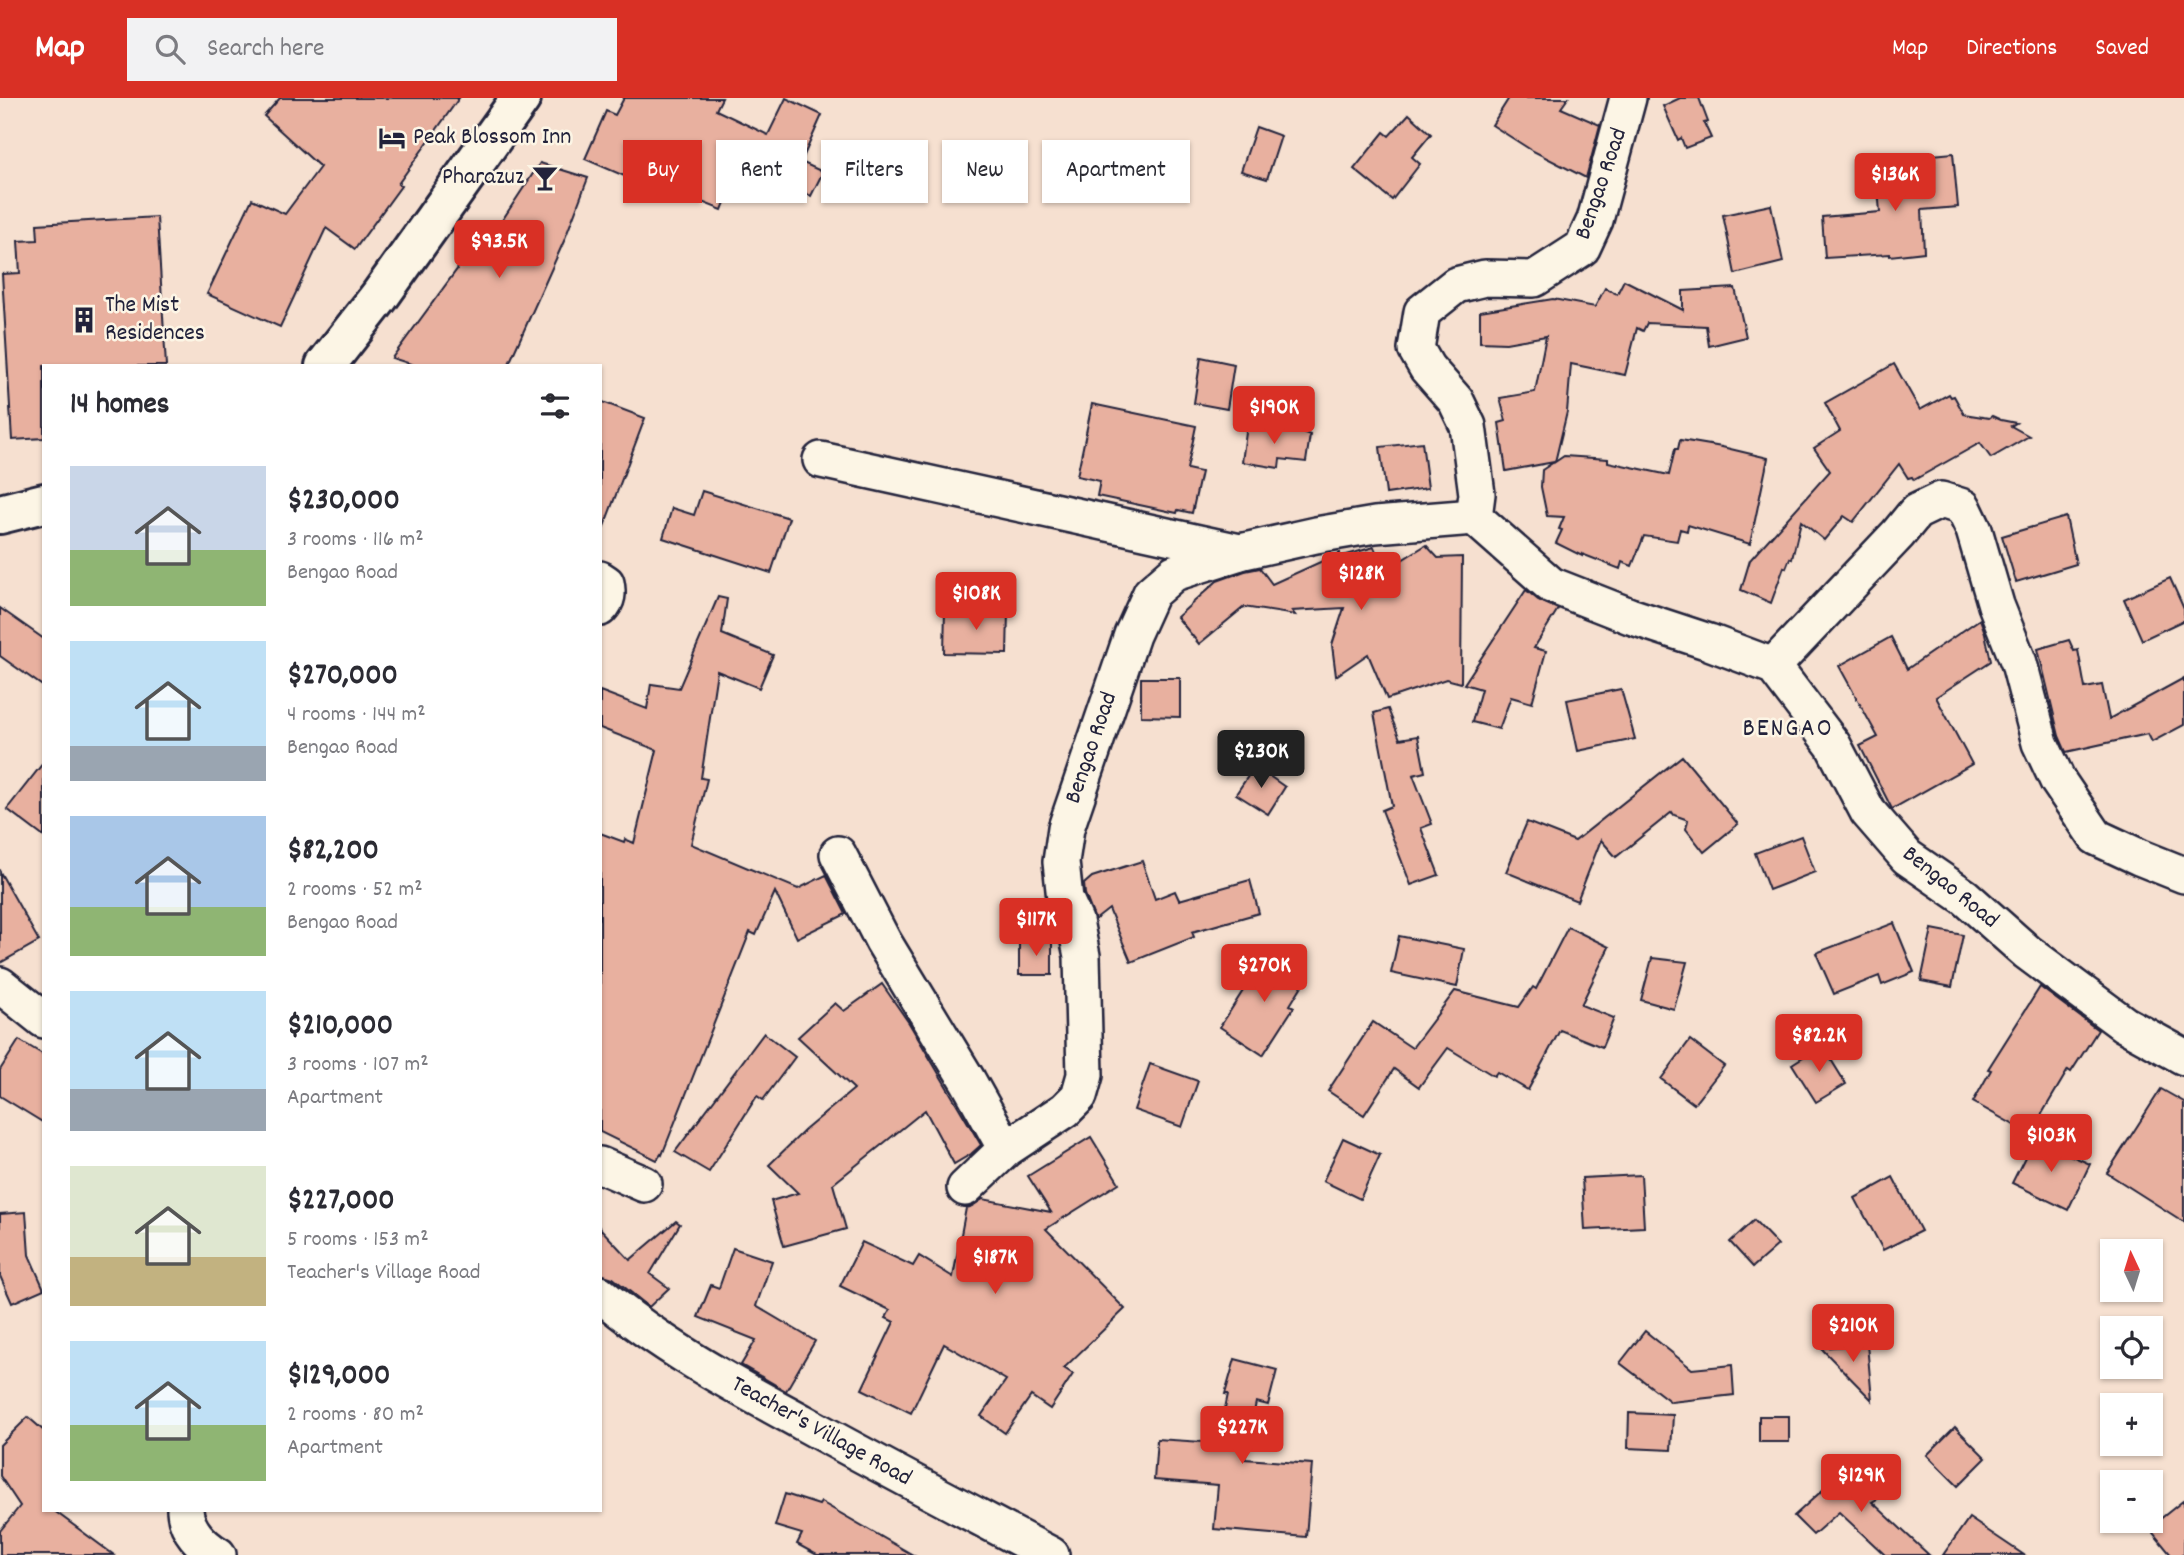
<!DOCTYPE html>
<html lang="en">
<head>
<meta charset="utf-8">
<style>
	body { margin:0; font-family:Dekko,sans-serif; background:#f2f2f3; color:#2b2b33; height:100vh; display:flex; flex-direction:column; font-size:26px; white-space:nowrap }
	* { box-sizing:border-box; margin:0 }
	p { font-size:23px; color:#7c7c81 }
	.icon { flex:none; width:38px; height:38px; fill:none; stroke:currentColor; stroke-width:2; stroke-linecap:round; stroke-linejoin:round }
	.map { position:relative; flex:1; overflow:hidden }
	.details { position:absolute; left:42px; top:266px; width:560px; height:1148px; display:flex; flex-direction:column; background:#fff; border-radius:0px; box-shadow:0 2px 5px #0004 }
	.details>* { flex:none }
	.top-card { position:absolute; left:623px; top:42px; width:665px; height:63px; display:flex; gap:14px }
	.needle { width:46px; rotate:356deg }
	.fabs { position:absolute; left:2100px; top:1141px; display:grid; gap:14px }
	.fabs a { display:grid; place-items:center; width:63px; height:63px; border-radius:0px; background:#fff; box-shadow:0 2px 5px #0004; font-size:35px }
	.price { position:absolute; translate:-50% -60px; padding:0 16px; border-radius:7px; background:#d93025; color:#fff; font-size:23px; line-height:46px; filter:drop-shadow(0 2px 4px #0008) }
	.price::after { content:''; position:absolute; left:50%; top:42px; width:21px; height:16px; margin-left:-10px; background:inherit; clip-path:polygon(0 0,100% 0,50% 100%) }
	.price.current { background:#222; color:#fff }
	ul { padding:0; list-style:none }
	li { display:flex; align-items:center; gap:21px; height:175px; padding:0 28px }
	li span { display:grid; place-items:center; flex:none; width:196px; height:140px; border-radius:0px; color:#555 }
	li>.icon { margin-inline-start:auto }
	span .icon { width:84px; height:84px; fill:#fffc; stroke-width:1 }
	li b { font-size:30px }
	h2 { display:flex; justify-content:space-between; align-items:center; height:84px; padding:0 28px; font-size:30px }
	.tag { padding:0 24px; border-radius:0px; background:#fff; box-shadow:0 2px 5px #0004; font-size:24px; line-height:63px }
	.tag.current { background:#d93025; color:#fff }
	header { display:flex; align-items:center; gap:42px; box-sizing:border-box; height:98px; padding:0 35px; background:#d93025; color:#fff }
	header strong { font-size:33px }
	nav { display:flex; gap:38px; margin-inline-start:auto; font-size:24px }
	.search { width:490px; height:63px; background:#f2f2f3; display:flex; align-items:center; gap:18px; box-sizing:border-box; padding:0 24px; border-radius:0px; color:#7c7c81; font-size:26px }
	.map>svg:first-child { display:block }
	.building { fill:#e8b09f; stroke:#22223b; stroke-width:2 }
	.lines { fill:none; stroke-linecap:round; stroke-linejoin:round }
	.minor-casing { stroke:#22223b; stroke-width:40 }
	.primary-casing { stroke:#22223b; stroke-width:44 }
	.minor { stroke:#fcf5e5; stroke-width:35 }
	.primary { stroke:#fcf5e5; stroke-width:38 }
	.labels { text-anchor:middle; dominant-baseline:central; stroke-width:5; stroke-linejoin:round; paint-order:stroke }
	.poi-label { font-size:24px; fill:#22223b; stroke:#fcf5e5; text-anchor:start }
	.street-label { font-size:24px; fill:#22223b; stroke:#fcf5e5 }
	.neighbourhood-label { font-size:26px; letter-spacing:2px; fill:#22223b; stroke:#fcf5e5 }
</style>
</head>
<body>
<header>
<strong>Map</strong>
<div class="search"><svg class="icon" aria-label="search" viewBox="0 0 24 24"><circle cx="10" cy="10" r="6"/><path d="M15 15l6 6"/></svg>Search here</div>
<nav><a>Map</a><a>Directions</a><a>Saved</a></nav>
</header>
<div class="map">
<svg width="2184" height="1457" viewBox="0 0 2184 1457">
	<rect width="100%" height="100%" fill="#f6e0d0"/>
	<filter id="ink" filterUnits="userSpaceOnUse"><feTurbulence type="fractalNoise" baseFrequency=".0143" numOctaves="2"/><feDisplacementMap in="SourceGraphic" scale="14" xChannelSelector="R" yChannelSelector="G"/><feConvolveMatrix kernelMatrix="1 2 1 2 8 2 1 2 1" color-interpolation-filters="sRGB"/></filter>
	<g filter="url(#ink)">
		<!-- building -->
		<g class="building">
			<path d="M 280,0 L 459,0 L 398,86 L 401,88 L 355,151 L 326,130 L 280,229 L 207,196 L 252,101 L 285,116 L 320,69 L 264,18 Z"/>
			<path d="M 624,0 L 722,0 L 716,12 L 768,37 L 786,0 L 822,17 L 801,64 L 823,74 L 811,98 L 741,64 L 722,112 L 661,88 L 659,93 L 585,61 L 606,13 L 615,17 Z"/>
			<path d="M 1509,0 L 1568,0 L 1561,10 L 1600,27 L 1586,80 L 1531,52 L 1492,27 Z"/>
			<path d="M 1680,0 L 1699,0 L 1708,24 L 1704,25 L 1711,40 L 1685,50 L 1681,40 L 1678,42 L 1663,8 Z"/>
			<path d="M 1409,16 L 1431,36 L 1412,59 L 1420,66 L 1392,102 L 1354,71 L 1384,34 L 1389,38 Z"/>
			<path d="M 1256,29 L 1281,38 L 1267,81 L 1241,73 Z"/>
			<path d="M 1953,55 L 1958,109 L 1922,112 L 1924,154 L 1890,158 L 1890,156 L 1825,160 L 1822,119 L 1880,114 L 1877,80 L 1919,76 L 1918,70 L 1923,70 L 1922,58 Z"/>
			<path d="M 540,65 L 588,80 L 564,143 L 508,268 L 417,268 L 392,260 L 491,125 L 499,127 Z"/>
			<path d="M 1771,107 L 1783,164 L 1735,176 L 1723,117 Z"/>
			<path d="M 157,119 L 166,268 L 44,268 L 44,340 L 12,342 L 2,176 L 20,175 L 18,143 L 38,142 L 37,126 Z"/>
			<path d="M 1624,182 L 1683,212 L 1683,193 L 1735,190 L 1746,239 L 1709,248 L 1706,228 L 1647,225 L 1643,233 L 1637,230 L 1625,277 L 1571,266 L 1567,314 L 1555,364 L 1564,358 L 1608,361 L 1608,364 L 1669,377 L 1675,351 L 1678,351 L 1680,342 L 1722,349 L 1768,360 L 1750,446 L 1688,427 L 1687,433 L 1680,431 L 1677,443 L 1644,438 L 1632,468 L 1622,464 L 1620,471 L 1582,456 L 1582,458 L 1556,445 L 1562,432 L 1559,431 L 1564,419 L 1547,418 L 1541,389 L 1542,372 L 1554,364 L 1506,373 L 1499,325 L 1506,323 L 1500,300 L 1535,294 L 1546,238 L 1506,245 L 1480,244 L 1480,213 L 1553,201 L 1595,209 L 1605,190 L 1617,196 Z"/>
			<path d="M 1201,259 L 1234,266 L 1227,311 L 1194,305 Z"/>
			<path d="M 1894,266 L 1920,312 L 1949,296 L 1951,299 L 1954,298 L 1964,316 L 1989,320 L 1992,318 L 2001,322 L 2016,325 L 2011,328 L 2029,338 L 1991,360 L 1980,345 L 1914,382 L 1912,379 L 1908,380 L 1899,366 L 1853,424 L 1844,418 L 1824,442 L 1801,423 L 1792,461 L 1790,460 L 1786,470 L 1784,469 L 1771,505 L 1741,492 L 1750,462 L 1830,373 L 1814,350 L 1840,333 L 1825,305 Z"/>
			<path d="M 600,303 L 645,320 L 603,431 L 600,431 Z"/>
			<path d="M 1092,306 L 1196,328 L 1187,371 L 1201,374 L 1192,415 L 1178,412 L 1177,415 L 1097,398 L 1100,383 L 1077,378 Z"/>
			<path d="M 1247,327 L 1297,332 L 1310,337 L 1306,364 L 1280,361 L 1279,370 L 1242,364 Z"/>
			<path d="M 1422,344 L 1428,390 L 1386,396 L 1380,349 Z"/>
			<path d="M 702,393 L 789,420 L 771,475 L 663,440 L 672,410 L 694,417 Z"/>
			<path d="M 2066,419 L 2076,466 L 2016,484 L 2002,438 Z"/>
			<path d="M 1426,447 L 1438,460 L 1462,459 L 1461,585 L 1446,581 L 1387,601 L 1368,556 L 1336,578 L 1332,547 L 1344,510 L 1292,513 L 1295,517 L 1244,509 L 1199,546 L 1177,519 L 1217,483 L 1245,473 L 1260,470 L 1272,486 L 1340,455 L 1340,459 L 1374,449 L 1384,473 Z"/>
			<path d="M 2170,480 L 2184,511 L 2184,522 L 2142,542 L 2124,501 Z"/>
			<path d="M 1526,492 L 1538,502 L 1558,511 L 1534,550 L 1546,553 L 1532,605 L 1511,599 L 1499,631 L 1472,624 L 1481,591 L 1464,586 Z"/>
			<path d="M 718,499 L 727,501 L 722,536 L 773,557 L 759,590 L 717,573 L 701,680 L 707,681 L 691,746 L 798,791 L 826,777 L 846,816 L 797,840 L 775,794 L 756,837 L 750,834 L 662,1057 L 661,1056 L 657,1062 L 600,1034 L 600,735 L 624,744 L 625,741 L 634,745 L 657,652 L 600,630 L 600,593 L 647,611 L 651,586 L 679,590 Z"/>
			<path d="M 0,510 L 44,541 L 44,589 L 0,558 Z"/>
			<path d="M 945,511 L 1008,513 L 1007,556 L 944,555 Z"/>
			<path d="M 1980,521 L 1985,535 L 1991,563 L 1936,599 L 1972,666 L 1892,711 L 1860,648 L 1878,639 L 1839,568 L 1891,539 L 1907,571 Z"/>
			<path d="M 2069,542 L 2074,553 L 2078,552 L 2085,590 L 2102,587 L 2109,621 L 2184,580 L 2184,627 L 2152,644 L 2148,636 L 2066,654 L 2059,638 L 2038,551 Z"/>
			<path d="M 1141,580 L 1180,580 L 1180,619 L 1141,618 Z"/>
			<path d="M 1621,591 L 1635,641 L 1578,653 L 1567,602 Z"/>
			<path d="M 1388,611 L 1400,641 L 1418,638 L 1425,674 L 1413,677 L 1432,726 L 1421,730 L 1439,777 L 1411,787 L 1382,712 L 1392,708 L 1374,615 Z"/>
			<path d="M 1682,658 L 1738,726 L 1704,754 L 1686,731 L 1688,722 L 1674,717 L 1672,714 L 1616,759 L 1601,742 L 1577,803 L 1506,774 L 1527,724 L 1575,743 Z"/>
			<path d="M 44,664 L 44,739 L 7,711 Z"/>
			<path d="M 1255,668 L 1285,689 L 1268,716 L 1236,696 Z"/>
			<path d="M 1801,738 L 1815,774 L 1769,792 L 1755,755 Z"/>
			<path d="M 1142,763 L 1155,801 L 1175,793 L 1179,802 L 1250,782 L 1259,815 L 1192,834 L 1194,839 L 1131,864 L 1109,811 L 1095,822 L 1085,796 L 1084,786 L 1092,779 Z"/>
			<path d="M 0,774 L 39,843 L 0,865 Z"/>
			<path d="M 1894,825 L 1914,874 L 1882,887 L 1879,878 L 1834,896 L 1816,855 Z"/>
			<path d="M 1568,829 L 1609,849 L 1581,907 L 1614,920 L 1602,949 L 1560,932 L 1528,992 L 1497,974 L 1494,978 L 1448,950 L 1419,989 L 1394,971 L 1364,1017 L 1328,993 L 1373,924 L 1412,950 L 1455,893 L 1519,909 L 1533,889 L 1536,891 Z"/>
			<path d="M 1932,831 L 1963,837 L 1952,889 L 1921,883 Z"/>
			<path d="M 1399,838 L 1464,851 L 1457,889 L 1391,875 Z"/>
			<rect x="1019" y="842" width="33" height="35"/>
			<path d="M 1267,855 L 1306,881 L 1290,907 L 1294,909 L 1263,957 L 1220,929 Z"/>
			<path d="M 1652,860 L 1687,864 L 1674,911 L 1641,902 Z"/>
			<path d="M 882,886 L 909,925 L 981,1047 L 971,1056 L 954,1066 L 925,1012 L 833,1086 L 846,1131 L 784,1148 L 771,1103 L 798,1095 L 769,1067 L 805,1032 L 854,991 L 798,939 L 835,905 L 844,913 Z"/>
			<path d="M 2040,889 L 2098,932 L 2071,974 L 2068,972 L 2030,1036 L 1973,1004 L 1991,972 L 1988,971 Z"/>
			<path d="M 764,935 L 795,959 L 763,1002 L 757,998 L 709,1074 L 675,1054 Z"/>
			<path d="M 19,942 L 44,957 L 44,1025 L 0,998 L 0,972 Z"/>
			<path d="M 1690,942 L 1724,968 L 1694,1006 L 1661,981 Z"/>
			<path d="M 1822,947 L 1846,986 L 1816,1004 L 1792,966 Z"/>
			<path d="M 1150,966 L 1198,983 L 1182,1029 L 1134,1012 Z"/>
			<path d="M 2161,991 L 2184,1004 L 2184,1124 L 2107,1075 Z"/>
			<path d="M 1091,1039 L 1119,1085 L 1046,1131 L 1125,1211 L 1064,1270 L 1073,1276 L 1050,1311 L 1031,1298 L 1005,1335 L 981,1318 L 1006,1282 L 944,1246 L 911,1315 L 862,1291 L 894,1224 L 886,1220 L 890,1212 L 840,1188 L 862,1144 L 913,1168 L 919,1158 L 953,1179 L 966,1110 L 970,1109 L 983,1101 L 1051,1114 L 1028,1078 Z"/>
			<path d="M 1343,1040 L 1380,1057 L 1360,1101 L 1323,1083 Z"/>
			<path d="M 2034,1041 L 2090,1066 L 2068,1112 L 2012,1085 Z"/>
			<path d="M 1641,1077 L 1644,1129 L 1585,1132 L 1582,1080 Z"/>
			<path d="M 1893,1079 L 1921,1133 L 1883,1152 L 1855,1100 Z"/>
			<path d="M 26,1114 L 29,1157 L 44,1191 L 12,1205 L 0,1178 L 0,1116 Z"/>
			<path d="M 1754,1122 L 1778,1147 L 1753,1169 L 1730,1144 Z"/>
			<path d="M 676,1123 L 680,1126 L 650,1176 L 669,1190 L 649,1209 L 613,1180 L 600,1176 L 600,1130 L 630,1162 Z"/>
			<path d="M 733,1150 L 772,1163 L 756,1208 L 815,1243 L 786,1293 L 741,1267 L 756,1242 L 698,1219 L 711,1187 L 719,1190 Z"/>
			<path d="M 1645,1233 L 1692,1271 L 1732,1267 L 1734,1297 L 1671,1304 L 1620,1265 Z"/>
			<path d="M 1867,1246 L 1872,1302 L 1821,1250 Z"/>
			<path d="M 1235,1261 L 1277,1272 L 1268,1307 L 1256,1304 L 1245,1361 L 1312,1366 L 1306,1439 L 1214,1431 L 1218,1387 L 1154,1382 L 1157,1341 L 1218,1345 L 1228,1296 L 1225,1296 Z"/>
			<path d="M 1629,1315 L 1673,1317 L 1671,1352 L 1628,1350 Z"/>
			<rect x="1759" y="1318" width="30" height="26"/>
			<path d="M 28,1319 L 44,1333 L 44,1412 L 53,1412 L 114,1457 L 0,1457 L 0,1433 L 20,1408 L 0,1378 L 0,1347 Z"/>
			<path d="M 1955,1329 L 1986,1360 L 1958,1388 L 1927,1357 Z"/>
			<path d="M 1879,1368 L 1893,1392 L 1872,1404 L 1929,1457 L 1885,1457 L 1839,1414 L 1813,1437 L 1794,1418 L 1825,1390 L 1831,1397 Z"/>
			<path d="M 785,1396 L 819,1407 L 821,1404 L 913,1457 L 817,1457 L 797,1446 L 802,1436 L 775,1428 Z"/>
			<path d="M 2184,1402 L 2184,1457 L 2171,1457 L 2149,1430 Z"/>
			<path d="M 1969,1420 L 2024,1457 L 1943,1457 Z"/>
		</g>
		<g class="lines">
			<!-- minor casing -->
			<g class="minor-casing">
				<g id="minor">
					<path d="M 1628,0 L 1595,122 L 1582,150 L 1534,181 L 1485,180 L 1456,187 L 1422,214 L 1416,251 L 1427,270 L 1456,303 L 1468,328 L 1477,396 L 1474,419 L 1551,487 L 1630,518 L 1709,544 L 1773,568 L 1833,647 L 1868,714 L 1907,759 L 1965,799 L 2027,854 L 2124,926 L 2184,959"/>
					<path d="M 821,362 L 1240,454"/>
					<path d="M 600,481 L 606,485 C 608,495 608,502 600,510"/>
					<path d="M 1773,568 L 1898,436 L 1916,414 L 1941,402 L 1963,409 L 1974,432 L 1996,507 L 2019,565 L 2040,645 L 2058,683 L 2096,739 L 2139,759 L 2184,777"/>
					<path d="M 838,756 L 883,843 L 968,983 L 1006,1051"/>
					<path d="M 0,887 L 44,922"/>
					<path d="M 600,1067 L 644,1086"/>
					<path d="M 965,1090 L 1006,1051 L 1065,1012 L 1079,998 L 1085,977 L 1082,858 L 1075,823 L 1065,801 L 1061,764 L 1066,730 L 1132,537 L 1151,495 L 1174,475 L 1240,454 L 1316,437 L 1375,427 L 1474,419"/>
					<path d="M 600,1196 C 661,1248 732,1286 802,1324 C 885,1370 968,1413 1051,1457"/>
					<path d="M 185,1412 C 186,1431 202,1448 218,1457"/>
				</g>
			</g>
			<!-- primary casing -->
			<g class="primary-casing">
				<g id="primary">
					<path d="M 325,268 L 379,199 L 521,0"/>
					<path d="M 0,416 L 44,405"/>
				</g>
			</g>
			<!-- minor -->
			<use href="#minor" class="minor"/>
			<!-- primary -->
			<use href="#primary" class="primary"/>
		</g>
	</g>
	<!-- icons -->
	<defs>
		<g id="hotel-bare" transform="scale(2.1)"><path d="M-6-4.5h1.5V1H6V5H4.5V3h-9V5H-6ZM-4 0a1.8 1.8 0 1 1 3.6 0ZM.5 0V-2.5h3Q6-2.5 6 0Z" fill="#22223b" stroke="#fcf5e5" stroke-width="2.5" paint-order="stroke"/></g>
		<g id="bar-bare" transform="scale(2.1)"><path d="M-6-5H6L.8 .8V4.5H3.5V6h-7V4.5H-.8V.8Z" fill="#22223b" stroke="#fcf5e5" stroke-width="2.5" paint-order="stroke"/></g>
		<g id="building-bare" transform="scale(2.1)"><path d="M-4-6H4V6H1V3H-1V6H-4ZM-2.5-4.3h1.7v1.8h-1.7ZM.8-4.3h1.7v1.8H.8ZM-2.5-1h1.7V.8h-1.7ZM.8-1h1.7V.8H.8Z" fill="#22223b" stroke="#fcf5e5" stroke-width="2.5" paint-order="stroke"/></g>
	</defs>
	<g fill-rule="evenodd">
		<use href="#hotel-bare" x="392" y="40"/>
		<use href="#bar-bare" x="545" y="80"/>
		<use href="#building-bare" x="84" y="222"/>
	</g>
	<g class="labels">
		<!-- poi labels -->
		<g class="poi-label">
			<text x="413" y="40">Peak Blossom Inn</text>
			<text x="524" y="80" text-anchor="end">Pharazuz</text>
			<text x="105" y="208">The Mist<tspan x="105" dy="28">Residences</tspan></text>
		</g>
		<!-- street labels -->
		<g class="street-label">
			<text transform="translate(1602 86) rotate(-71)">Bengao Road</text>
			<text transform="translate(1092 650) rotate(-71)">Bengao Road</text>
			<text transform="translate(1950 790) rotate(39)">Bengao Road</text>
			<text transform="translate(821 1334) rotate(29)">Teacher's Village Road</text>
		</g>
		<!-- neighbourhood labels -->
		<g class="neighbourhood-label">
			<text x="1788" y="631">BENGAO</text>
		</g>
	</g>
</svg>
<div class="fabs">
<a><svg class="needle" viewBox="-14 -14 28 28"><path d="M0-13l5 13h-10z" fill="#e53935"/><path d="M0 13l5-13h-10z" fill="#7c7c81"/></svg></a>
<a><svg class="icon" aria-label="locate" viewBox="0 0 24 24"><circle cx="12" cy="12" r="6"/><path d="M12 2v4M12 18v4M2 12h4M18 12h4"/></svg></a>
<a>+</a>
<a>−</a>
</div>
<b class="price" style="left:1895px;top:115px">$136K</b>
<b class="price" style="left:499px;top:182px">$93.5K</b>
<b class="price" style="left:1274px;top:348px">$190K</b>
<b class="price" style="left:1361px;top:514px">$128K</b>
<b class="price" style="left:976px;top:534px">$108K</b>
<b class="price current" style="left:1261px;top:692px">$230K</b>
<b class="price" style="left:1036px;top:860px">$117K</b>
<b class="price" style="left:1264px;top:906px">$270K</b>
<b class="price" style="left:1819px;top:976px">$82.2K</b>
<b class="price" style="left:2051px;top:1076px">$103K</b>
<b class="price" style="left:995px;top:1198px">$187K</b>
<b class="price" style="left:1853px;top:1266px">$210K</b>
<b class="price" style="left:1242px;top:1368px">$227K</b>
<b class="price" style="left:1861px;top:1416px">$129K</b>
<div class="top-card">
<a class="tag current">Buy</a>
<a class="tag">Rent</a>
<a class="tag">Filters</a>
<a class="tag">New</a>
<a class="tag">Apartment</a>
</div>
<section class="details">
<h2>14 homes<svg class="icon" aria-label="filters" viewBox="0 0 24 24"><path d="M4 7h16M4 17h16"/><circle cx="9" cy="7" r="2"/><circle cx="15" cy="17" r="2"/></svg></h2>
<ul>
<li><span style="background:linear-gradient(#c9d6e8 60%,#8fb573 0)"><svg class="icon" aria-label="home" viewBox="0 0 24 24"><path d="M3 11l9-7 9 7M6 9v11h12V9"/></svg></span><div><b>$230,000</b><p>3 rooms · 116 m²</p><p>Bengao Road</p></div></li>
<li><span style="background:linear-gradient(#bfe0f5 75%,#9aa5b1 0)"><svg class="icon" aria-label="home" viewBox="0 0 24 24"><path d="M3 11l9-7 9 7M6 9v11h12V9"/></svg></span><div><b>$270,000</b><p>4 rooms · 144 m²</p><p>Bengao Road</p></div></li>
<li><span style="background:linear-gradient(#a9c7e8 65%,#8fb573 0)"><svg class="icon" aria-label="home" viewBox="0 0 24 24"><path d="M3 11l9-7 9 7M6 9v11h12V9"/></svg></span><div><b>$82,200</b><p>2 rooms · 52 m²</p><p>Bengao Road</p></div></li>
<li><span style="background:linear-gradient(#bfe0f5 70%,#9aa5b1 0)"><svg class="icon" aria-label="home" viewBox="0 0 24 24"><path d="M3 11l9-7 9 7M6 9v11h12V9"/></svg></span><div><b>$210,000</b><p>3 rooms · 107 m²</p><p>Apartment</p></div></li>
<li><span style="background:linear-gradient(#dfe7d0 65%,#c2b280 0)"><svg class="icon" aria-label="home" viewBox="0 0 24 24"><path d="M3 11l9-7 9 7M6 9v11h12V9"/></svg></span><div><b>$227,000</b><p>5 rooms · 153 m²</p><p>Teacher's Village Road</p></div></li>
<li><span style="background:linear-gradient(#bfe0f5 60%,#8fb573 0)"><svg class="icon" aria-label="home" viewBox="0 0 24 24"><path d="M3 11l9-7 9 7M6 9v11h12V9"/></svg></span><div><b>$129,000</b><p>2 rooms · 80 m²</p><p>Apartment</p></div></li>
</ul>
</section>
</div>
</body>
</html>
